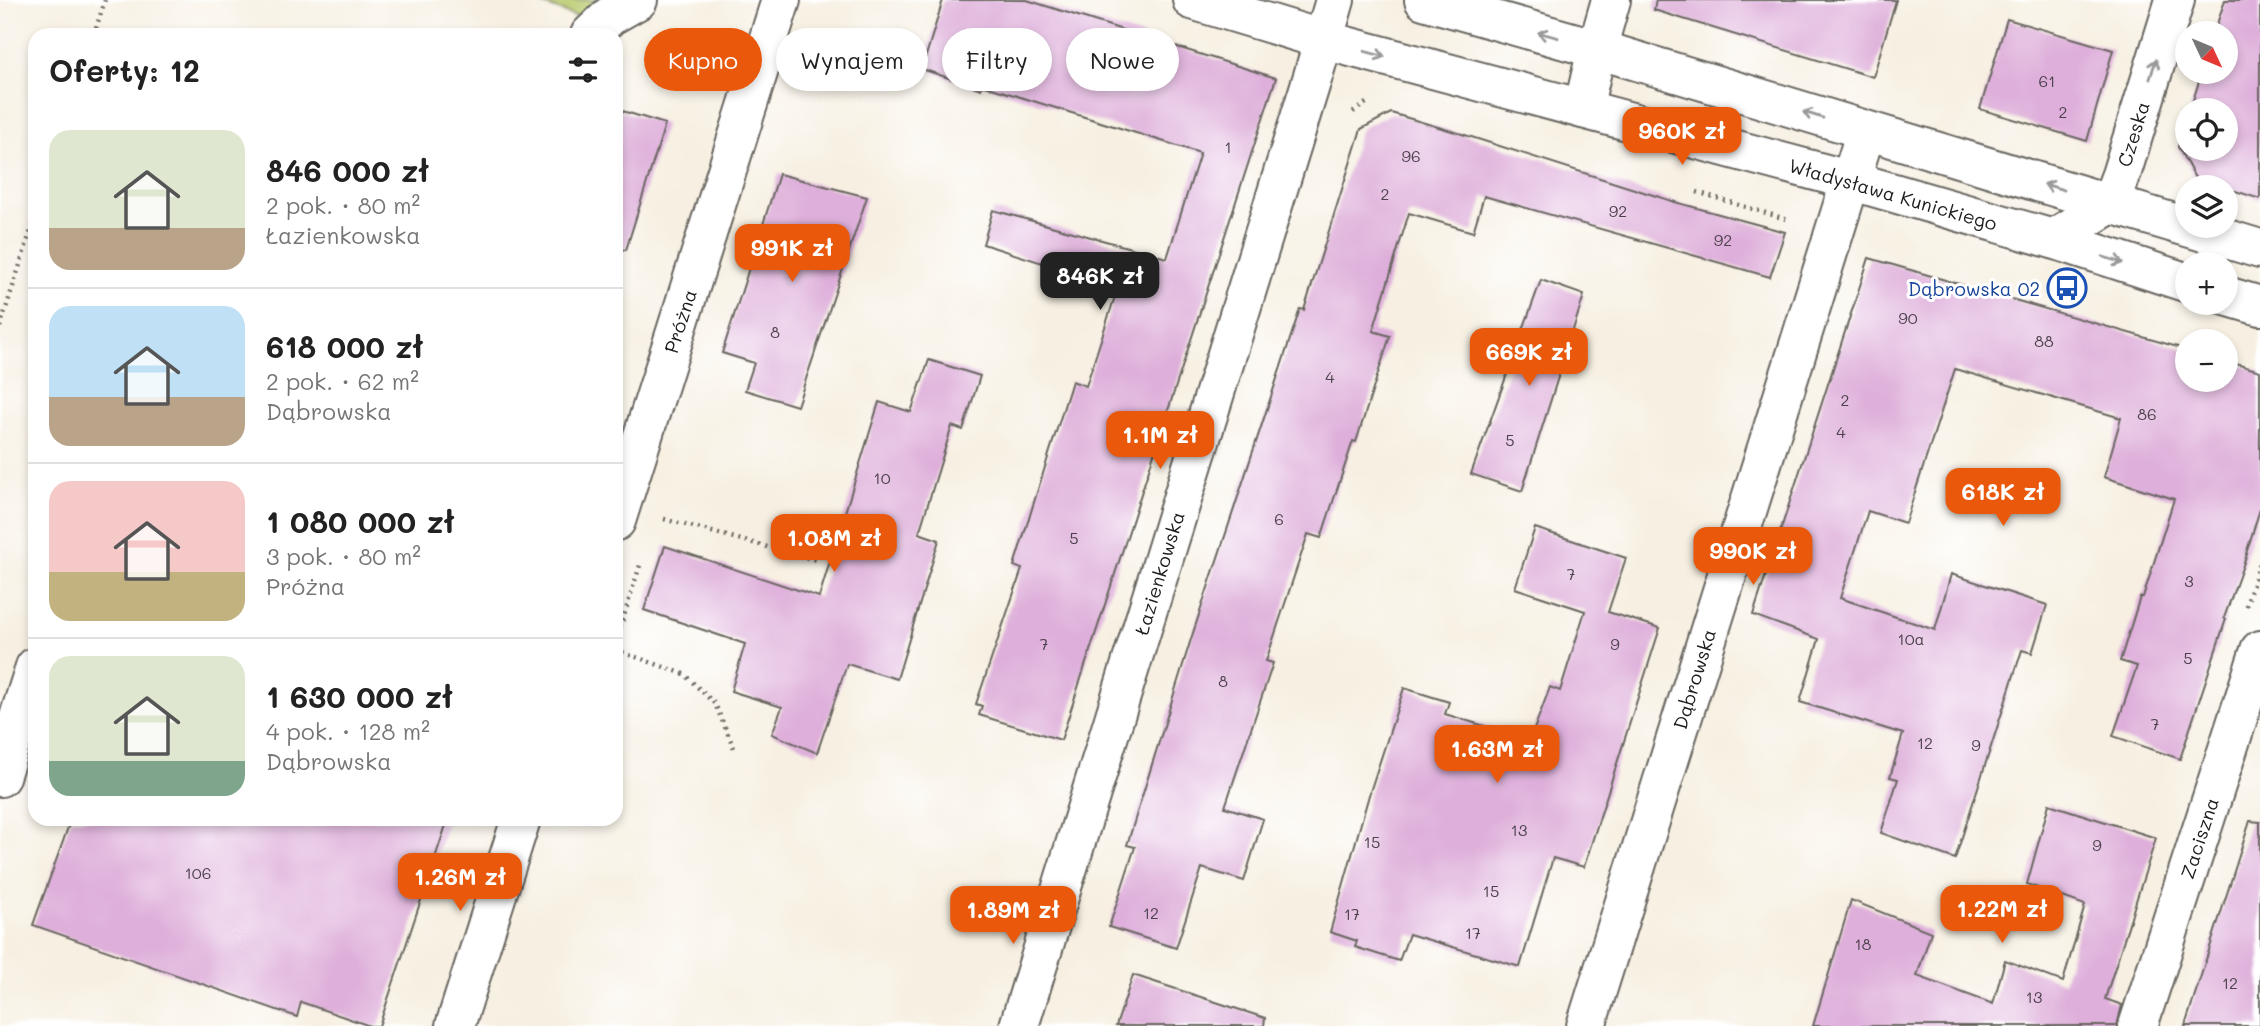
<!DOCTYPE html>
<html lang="pl">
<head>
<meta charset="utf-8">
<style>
	body { margin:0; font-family:Mali,sans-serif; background:#f6f6f6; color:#222; height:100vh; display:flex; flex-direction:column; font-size:26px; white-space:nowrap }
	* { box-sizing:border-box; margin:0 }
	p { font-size:23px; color:#767676 }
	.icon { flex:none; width:38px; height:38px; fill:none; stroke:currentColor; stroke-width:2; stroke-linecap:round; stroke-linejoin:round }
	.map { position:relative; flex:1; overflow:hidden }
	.details { position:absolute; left:28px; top:28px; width:595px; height:798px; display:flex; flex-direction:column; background:#fff; border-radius:21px; box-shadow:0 4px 10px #0003 }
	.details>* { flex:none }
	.guide { position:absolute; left:644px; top:28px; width:665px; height:63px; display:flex; gap:14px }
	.needle { width:46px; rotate:134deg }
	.fabs { position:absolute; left:2175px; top:21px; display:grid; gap:14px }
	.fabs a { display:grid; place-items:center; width:63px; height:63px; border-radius:50%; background:#fff; box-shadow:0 4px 10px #0003; font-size:35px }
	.price { position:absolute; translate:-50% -60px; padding:0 16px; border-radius:14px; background:#ea580c; color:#fff; font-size:23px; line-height:46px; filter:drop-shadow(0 2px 4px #0008) }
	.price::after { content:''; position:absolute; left:50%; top:42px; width:21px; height:16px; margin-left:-10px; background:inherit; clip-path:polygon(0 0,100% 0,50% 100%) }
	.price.on { background:#222; color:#fff }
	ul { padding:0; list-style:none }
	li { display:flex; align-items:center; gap:21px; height:175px; padding:0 21px }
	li+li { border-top:2px solid #e0e0e0 }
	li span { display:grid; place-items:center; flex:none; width:196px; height:140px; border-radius:21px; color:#555 }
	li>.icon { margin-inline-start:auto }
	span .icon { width:84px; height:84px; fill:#fffc; stroke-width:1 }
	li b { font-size:30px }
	h2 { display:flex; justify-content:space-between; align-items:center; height:84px; padding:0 21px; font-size:30px }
	.pill { padding:0 24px; border-radius:32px; background:#fff; box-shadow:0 4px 10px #0003; font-size:24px; line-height:63px }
	.pill.on { background:#ea580c; color:#fff }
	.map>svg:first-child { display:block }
	.green { fill:#b8c96c; stroke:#6a7244; stroke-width:2 }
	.building { fill:#deafda }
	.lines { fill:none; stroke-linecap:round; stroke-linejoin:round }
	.minor-casing { stroke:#696661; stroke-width:42 }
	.major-casing { stroke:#696661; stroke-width:42 }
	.path { stroke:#696661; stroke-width:4.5; stroke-dasharray:2 5; stroke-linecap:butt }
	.minor { stroke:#fff; stroke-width:38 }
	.major { stroke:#fff; stroke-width:38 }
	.oneway { stroke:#999 }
	.labels { text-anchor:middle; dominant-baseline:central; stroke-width:6; stroke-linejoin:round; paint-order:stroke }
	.number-label { font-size:16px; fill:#4c414c }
	.street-label { font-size:19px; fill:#1c1c1c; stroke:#fff }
	.transit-label { font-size:19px; fill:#164399; stroke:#fff; text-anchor:end }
</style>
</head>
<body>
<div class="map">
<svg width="2260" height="1026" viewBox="0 0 2260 1026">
	<rect width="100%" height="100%" fill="#fff"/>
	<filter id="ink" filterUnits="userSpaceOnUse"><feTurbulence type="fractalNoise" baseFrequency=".0143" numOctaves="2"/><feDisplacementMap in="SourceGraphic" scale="14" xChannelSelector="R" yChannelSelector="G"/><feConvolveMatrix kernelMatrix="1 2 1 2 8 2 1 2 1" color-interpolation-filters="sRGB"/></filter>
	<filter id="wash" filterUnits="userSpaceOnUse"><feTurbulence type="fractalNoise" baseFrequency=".00686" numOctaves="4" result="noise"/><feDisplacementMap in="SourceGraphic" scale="28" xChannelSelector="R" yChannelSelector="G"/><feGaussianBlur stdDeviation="1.57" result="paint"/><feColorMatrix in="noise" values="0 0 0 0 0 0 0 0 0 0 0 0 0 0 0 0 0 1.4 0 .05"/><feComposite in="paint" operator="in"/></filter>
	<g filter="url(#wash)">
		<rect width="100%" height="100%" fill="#f7f0e2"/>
		<!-- green -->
		<path class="green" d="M 543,0 L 597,0 L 577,17 L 542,4 Z"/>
		<g id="blocks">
			<!-- building -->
			<g class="building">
				<path d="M 943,0 L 1027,0 L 1276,78 L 1061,740 L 979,715 L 982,706 L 976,704 L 1022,569 L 1014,566 L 1072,381 L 1086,386 L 1118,287 L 983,244 L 993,210 L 1167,258 L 1200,153 L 982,85 L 981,89 L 922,69 Z"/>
				<path d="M 1656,0 L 1896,0 L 1873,77 L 1654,10 Z"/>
				<path d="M 2225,0 L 2260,0 L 2260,199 L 2195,178 L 2178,147 L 2188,118 L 2188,149 L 2226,149 L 2226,110 L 2190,110 L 2202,72 L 2226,72 L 2226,33 L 2214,33 Z"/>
				<path d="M 2007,19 L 2113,50 L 2087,141 L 1980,109 Z"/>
				<path d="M 616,109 L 665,124 L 626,250 L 616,249 Z"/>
				<path d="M 1391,113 L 1462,134 L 1675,202 L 1785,232 L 1770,277 L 1484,196 L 1473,232 L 1409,213 L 1373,331 L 1390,336 L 1356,442 L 1353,441 L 1321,538 L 1308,534 L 1266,661 L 1273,663 L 1225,807 L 1263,819 L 1244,881 L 1202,868 L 1176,948 L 1109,927 L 1135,847 L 1127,845 L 1191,639 L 1300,309 L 1304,310 L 1361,129 Z"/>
				<path d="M 779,174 L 867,197 L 797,406 L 745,390 L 754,363 L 722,353 Z"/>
				<path d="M 1869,258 L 2188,350 L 2188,380 L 2226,380 L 2226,361 L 2260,371 L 2260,509 L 2246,554 L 2247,554 L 2224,618 L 2226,619 L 2180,759 L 2113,736 L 2137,666 L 2120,661 L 2140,597 L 2143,597 L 2174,499 L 2104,477 L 2121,418 L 1955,369 L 1905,523 L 1868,511 L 1840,598 L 1935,630 L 1951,574 L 2047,605 L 2032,653 L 2022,650 L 1955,859 L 1881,833 L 1898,779 L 1890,777 L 1903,734 L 1800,702 L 1819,639 L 1753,615 Z"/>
				<path d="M 1541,280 L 1584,295 L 1522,491 L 1471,474 Z"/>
				<path d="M 929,360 L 980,376 L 963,430 L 952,426 L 919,533 L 939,540 L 897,679 L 847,664 L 817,753 L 772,734 L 782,707 L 731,691 L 745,644 L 644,610 L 665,546 L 819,597 L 879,402 L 911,412 Z"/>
				<path d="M 1535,528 L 1626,558 L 1608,612 L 1660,628 L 1584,867 L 1553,858 L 1520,967 L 1409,934 L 1399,961 L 1355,947 L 1357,941 L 1330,932 L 1369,795 L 1404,688 L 1449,702 L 1445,714 L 1530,740 L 1550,687 L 1560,691 L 1585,611 L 1515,588 Z"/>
				<path d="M 2049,804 L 2156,838 L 2105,999 L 2122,1005 L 2117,1026 L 1813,1026 L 1851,900 L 1931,932 L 1917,976 L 1993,1004 L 2005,960 L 2063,982 L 2085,905 L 2027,884 Z"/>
				<path d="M 71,819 L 448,819 L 379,1026 L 370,1026 L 301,1002 L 297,1017 L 33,925 Z"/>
				<path d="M 2250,821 L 2260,822 L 2260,1026 L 2185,1026 Z"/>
				<path d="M 1133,975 L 1265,1018 L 1264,1026 L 1116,1026 Z"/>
			</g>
		</g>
	</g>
	<g filter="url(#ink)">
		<use href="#blocks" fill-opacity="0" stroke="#696661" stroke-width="2"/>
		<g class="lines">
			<!-- minor casing -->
			<g class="minor-casing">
				<g id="minor">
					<path d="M 590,35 L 610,16 L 638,0"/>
					<path d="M 1583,109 L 1597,49 L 1611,0"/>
					<path d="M 2053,239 L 2110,204 L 2121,175 L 2175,0"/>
					<path d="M 616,521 L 781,0"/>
					<path d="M 0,777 L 35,667"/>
					<path d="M 455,1026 L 521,819"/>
					<path d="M 1019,1026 L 1313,76 L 1335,0"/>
					<path d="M 1586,1026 L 1866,131"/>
					<path d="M 2138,1026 L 2260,650"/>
				</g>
			</g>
			<!-- major casing -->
			<g class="major-casing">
				<g id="major">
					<path d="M 1192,0 L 1324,40 L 1849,180 L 2053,239 L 2188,283"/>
					<path d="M 1424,0 L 1597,49 L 2260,249"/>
					<path d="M 2226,296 L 2260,306"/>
				</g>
			</g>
			<!-- path -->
			<g class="path">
				<path d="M 94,35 L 105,0"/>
				<path d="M 1353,112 L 1369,101"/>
				<path d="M 1697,192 L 1789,220"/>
				<path d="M 0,327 L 35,218"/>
				<path d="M 664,519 L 816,560"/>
				<path d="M 2246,606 L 2260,562"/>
				<path d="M 616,641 L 641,562"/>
				<path d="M 616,650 L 684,674 L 715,704 L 734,748"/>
			</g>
			<!-- minor -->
			<use href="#minor" class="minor"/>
			<!-- major -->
			<use href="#major" class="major"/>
		</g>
		<!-- one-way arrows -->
		<defs><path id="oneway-shaft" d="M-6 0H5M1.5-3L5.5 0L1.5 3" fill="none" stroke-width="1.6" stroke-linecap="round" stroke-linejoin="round" transform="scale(1.75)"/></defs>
		<g class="oneway">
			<use href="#oneway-shaft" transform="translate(1548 35) rotate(-165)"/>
			<use href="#oneway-shaft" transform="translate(1375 54) rotate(15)"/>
			<use href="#oneway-shaft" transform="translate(2153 69) rotate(-73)"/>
			<use href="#oneway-shaft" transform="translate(1813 115) rotate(-163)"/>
			<use href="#oneway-shaft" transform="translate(2054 187) rotate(-163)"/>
			<use href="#oneway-shaft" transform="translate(2113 260) rotate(18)"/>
		</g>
	</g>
	<!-- icons -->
	<defs>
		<g id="bus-ring" transform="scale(2.0125)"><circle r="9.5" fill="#fff" stroke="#1a4fb4" stroke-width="1.5"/><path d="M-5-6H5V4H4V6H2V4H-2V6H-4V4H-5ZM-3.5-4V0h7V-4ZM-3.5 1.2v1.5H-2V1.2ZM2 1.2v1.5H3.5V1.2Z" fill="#1a4fb4"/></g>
	</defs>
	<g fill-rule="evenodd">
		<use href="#bus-ring" x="2067" y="288"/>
	</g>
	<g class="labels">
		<!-- number labels -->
		<g class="number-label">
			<text x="2047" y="80">61</text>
			<text x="2063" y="111">2</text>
			<text x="1228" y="146">1</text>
			<text x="1411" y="155">96</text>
			<text x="1385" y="193">2</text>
			<text x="1618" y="210">92</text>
			<text x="1723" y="239">92</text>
			<text x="1908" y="317">90</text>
			<text x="775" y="331">8</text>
			<text x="2044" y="340">88</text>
			<text x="1330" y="376">4</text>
			<text x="1845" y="399">2</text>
			<text x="2147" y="413">86</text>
			<text x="1841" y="431">4</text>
			<text x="1510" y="439">5</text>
			<text x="882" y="477">10</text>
			<text x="1279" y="518">6</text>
			<text x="1074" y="537">5</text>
			<text x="1571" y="573">7</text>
			<text x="2189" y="580">3</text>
			<text x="1911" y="638">10a</text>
			<text x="1044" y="643">7</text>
			<text x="1615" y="643">9</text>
			<text x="2188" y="657">5</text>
			<text x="1223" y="680">8</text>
			<text x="2155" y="723">7</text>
			<text x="1925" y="742">12</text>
			<text x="1976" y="744">9</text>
			<text x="1519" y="829">13</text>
			<text x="1372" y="841">15</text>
			<text x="2097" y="844">9</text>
			<text x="198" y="872">106</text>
			<text x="1491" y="890">15</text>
			<text x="1151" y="912">12</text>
			<text x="1352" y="913">17</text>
			<text x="1473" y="932">17</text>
			<text x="1863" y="943">18</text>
			<text x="2230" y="982">12</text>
			<text x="2034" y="996">13</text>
		</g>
		<!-- street labels -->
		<g class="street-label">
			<text transform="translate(2133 134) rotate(-73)">Czeska</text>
			<text transform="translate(1893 194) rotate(16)">Władysława Kunickiego</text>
			<text transform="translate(680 321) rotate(-72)">Próżna</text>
			<text transform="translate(1159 573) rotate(-73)">Łazienkowska</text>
			<text transform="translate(1694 679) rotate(-73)">Dąbrowska</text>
			<text transform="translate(2199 838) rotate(-72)">Zaciszna</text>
		</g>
		<!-- transit labels -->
		<g class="transit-label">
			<text x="2040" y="288">Dąbrowska 02</text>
		</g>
	</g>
</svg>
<div class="fabs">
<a><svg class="needle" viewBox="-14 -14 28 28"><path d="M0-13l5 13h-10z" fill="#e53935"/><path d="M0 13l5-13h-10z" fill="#767676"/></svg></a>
<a><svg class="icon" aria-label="locate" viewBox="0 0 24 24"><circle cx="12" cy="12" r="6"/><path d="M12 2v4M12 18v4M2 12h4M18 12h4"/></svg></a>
<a><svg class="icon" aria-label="layers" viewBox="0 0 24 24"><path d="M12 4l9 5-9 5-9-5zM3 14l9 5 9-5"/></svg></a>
<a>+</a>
<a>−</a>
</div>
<b class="price" style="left:1682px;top:167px">960K zł</b>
<b class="price" style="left:792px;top:284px">991K zł</b>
<b class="price on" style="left:1100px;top:312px">846K zł</b>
<b class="price" style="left:1529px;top:388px">669K zł</b>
<b class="price" style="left:1160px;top:471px">1.1M zł</b>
<b class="price" style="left:2003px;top:528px">618K zł</b>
<b class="price" style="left:834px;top:574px">1.08M zł</b>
<b class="price" style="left:1753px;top:587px">990K zł</b>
<b class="price" style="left:1497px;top:785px">1.63M zł</b>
<b class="price" style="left:460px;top:913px">1.26M zł</b>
<b class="price" style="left:2002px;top:945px">1.22M zł</b>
<b class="price" style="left:1013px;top:946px">1.89M zł</b>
<div class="guide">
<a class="pill on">Kupno</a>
<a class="pill">Wynajem</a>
<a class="pill">Filtry</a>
<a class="pill">Nowe</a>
</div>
<section class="details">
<h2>Oferty: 12<svg class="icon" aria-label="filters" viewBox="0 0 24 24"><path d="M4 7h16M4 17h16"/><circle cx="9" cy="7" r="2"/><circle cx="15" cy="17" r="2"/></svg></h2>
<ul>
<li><span style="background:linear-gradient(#dfe7d0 70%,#b9a48a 0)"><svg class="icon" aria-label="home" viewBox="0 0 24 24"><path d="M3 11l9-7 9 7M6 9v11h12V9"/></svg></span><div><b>846 000 zł</b><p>2 pok. · 80 m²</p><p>Łazienkowska</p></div></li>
<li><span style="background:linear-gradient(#bfe0f5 65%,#b9a48a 0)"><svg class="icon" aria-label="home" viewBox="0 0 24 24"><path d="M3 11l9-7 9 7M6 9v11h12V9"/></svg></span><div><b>618 000 zł</b><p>2 pok. · 62 m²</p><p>Dąbrowska</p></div></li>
<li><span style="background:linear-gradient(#f6c9c9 65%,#c2b280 0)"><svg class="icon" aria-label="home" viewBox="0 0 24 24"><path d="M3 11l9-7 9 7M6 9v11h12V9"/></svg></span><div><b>1 080 000 zł</b><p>3 pok. · 80 m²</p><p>Próżna</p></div></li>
<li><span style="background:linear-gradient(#dfe7d0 75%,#7fa58c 0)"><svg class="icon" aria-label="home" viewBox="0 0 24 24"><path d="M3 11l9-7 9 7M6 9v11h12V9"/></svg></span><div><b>1 630 000 zł</b><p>4 pok. · 128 m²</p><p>Dąbrowska</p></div></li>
</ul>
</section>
</div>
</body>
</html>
